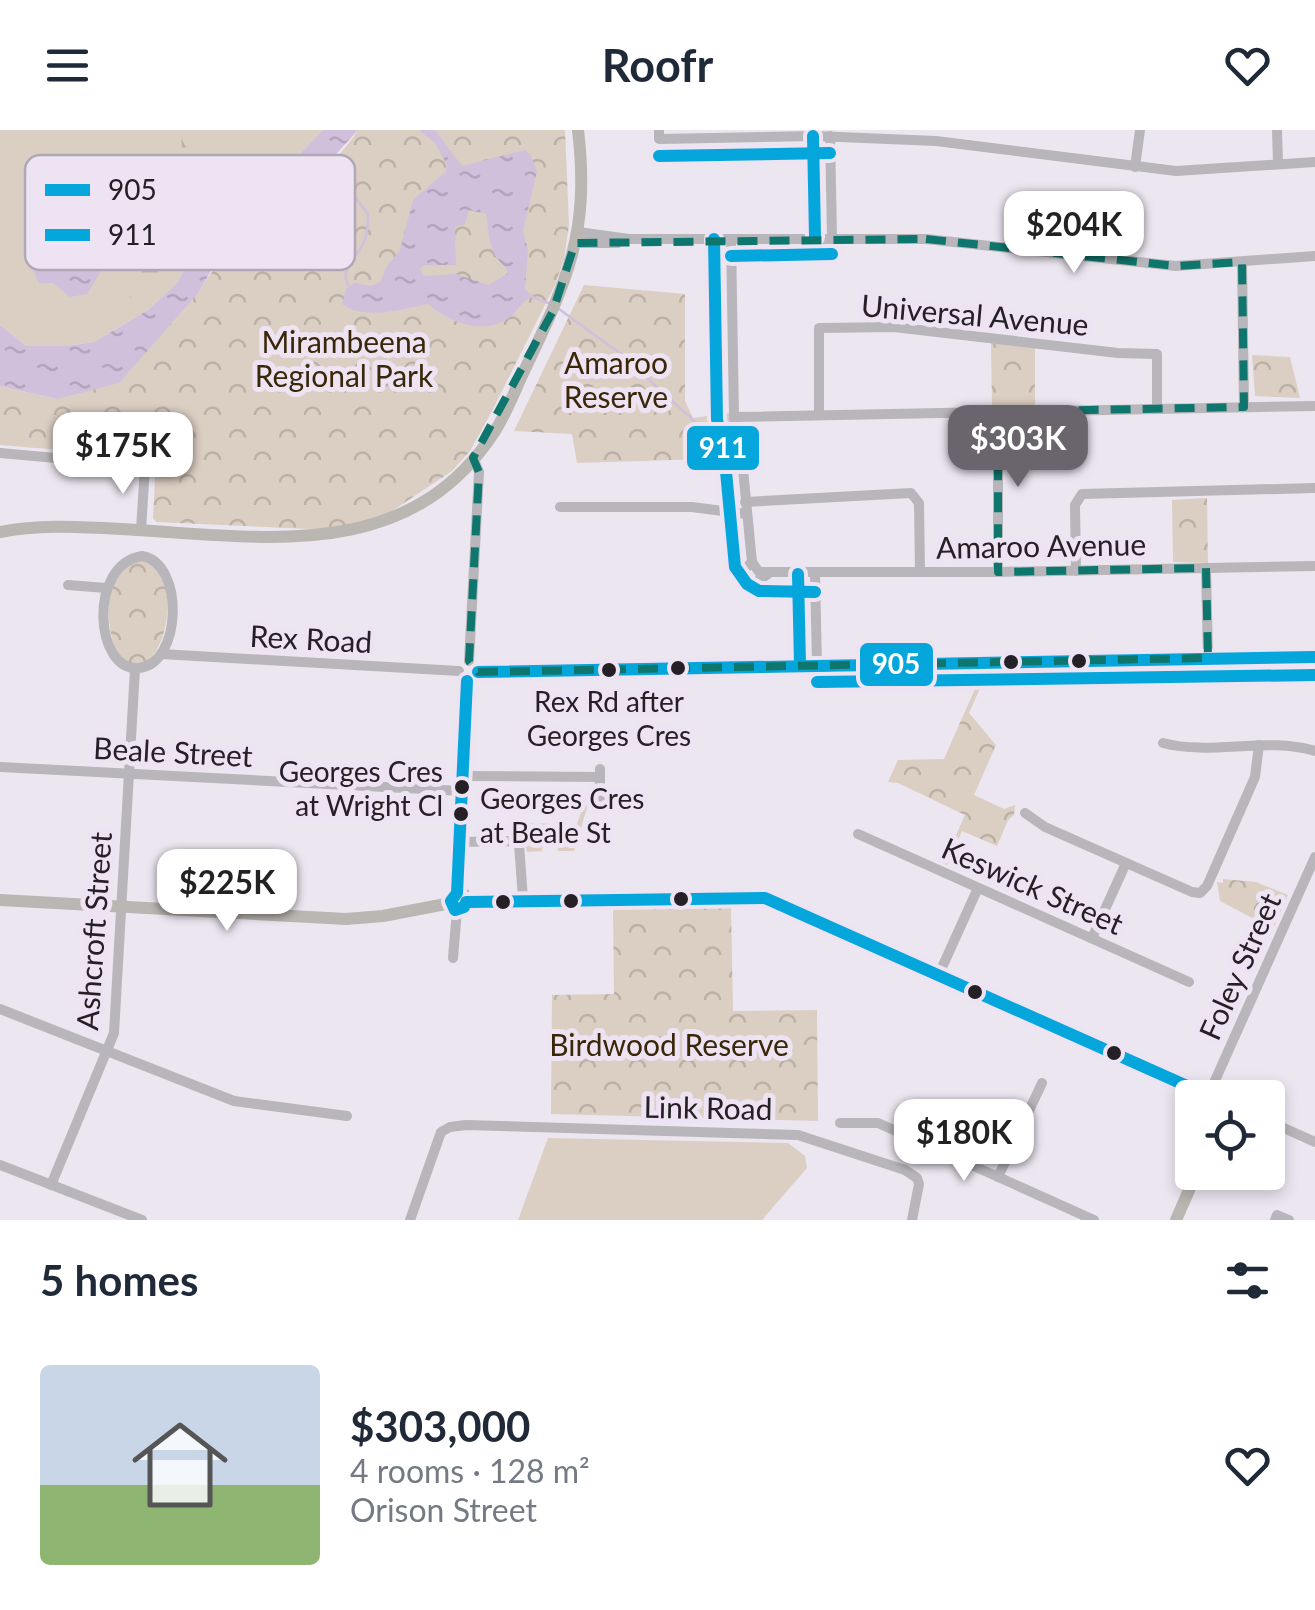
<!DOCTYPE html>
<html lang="en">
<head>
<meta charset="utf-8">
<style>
	body { margin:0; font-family:Lato,sans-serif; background:#f2f2f3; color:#1f2937; height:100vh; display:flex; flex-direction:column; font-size:38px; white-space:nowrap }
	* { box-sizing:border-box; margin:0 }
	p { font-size:32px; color:#747a83 }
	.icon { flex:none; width:55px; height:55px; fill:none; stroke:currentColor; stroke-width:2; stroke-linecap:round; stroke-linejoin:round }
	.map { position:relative; height:1090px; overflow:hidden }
	.sheet { display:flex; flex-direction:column; background:#fff; flex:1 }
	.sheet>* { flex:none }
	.buttons { position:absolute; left:1175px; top:950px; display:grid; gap:20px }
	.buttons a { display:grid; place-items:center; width:110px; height:110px; border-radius:10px; background:#fff; box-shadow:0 5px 15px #0003; font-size:50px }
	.price { position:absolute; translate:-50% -85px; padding:0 22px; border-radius:20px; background:#fff; color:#222; font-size:32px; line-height:65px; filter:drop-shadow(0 2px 5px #0008) }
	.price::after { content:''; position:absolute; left:50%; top:60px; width:30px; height:22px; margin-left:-15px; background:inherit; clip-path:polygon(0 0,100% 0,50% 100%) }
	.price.current { background:#6a656d; color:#fff }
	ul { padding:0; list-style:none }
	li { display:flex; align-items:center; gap:30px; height:250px; padding:0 40px }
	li+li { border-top:2px solid #e0e1e3 }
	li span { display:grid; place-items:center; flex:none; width:280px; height:200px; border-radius:10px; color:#555 }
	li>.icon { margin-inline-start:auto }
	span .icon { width:120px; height:120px; fill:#fffc; stroke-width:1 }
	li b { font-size:42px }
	h2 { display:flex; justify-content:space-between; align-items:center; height:120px; padding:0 40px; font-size:42px }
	header { display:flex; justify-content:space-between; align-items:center; height:130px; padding:0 40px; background:#fff; font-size:45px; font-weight:700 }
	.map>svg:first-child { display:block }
	.grass { fill:#dbcec3 }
	.forest { fill:url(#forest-firs) }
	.park { fill:url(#park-crowns) }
	.water { fill:url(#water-ripples); fill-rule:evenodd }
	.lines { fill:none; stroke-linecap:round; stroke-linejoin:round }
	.stream { stroke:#d1c0dc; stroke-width:2.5 }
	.minor { stroke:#b8b6ba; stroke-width:10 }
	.major { stroke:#bab6b2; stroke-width:12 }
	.bus-1-casing { stroke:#ede3f3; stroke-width:20 }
	.bus-2-casing { stroke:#ede3f3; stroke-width:20 }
	.bus-1 { stroke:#04a6db; stroke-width:12 }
	.bus-2 { stroke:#04a6db; stroke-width:12 }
	.marked { fill:none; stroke:#0f766e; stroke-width:8; stroke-dasharray:20 12; stroke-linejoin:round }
	.bus-dot { fill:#242026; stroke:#ede3f3; stroke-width:4 }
	.labels { text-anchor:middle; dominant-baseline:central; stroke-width:10; stroke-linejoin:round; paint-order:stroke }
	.bus-label { font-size:28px; fill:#242026; stroke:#ede3f3 }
	.street-label { font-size:30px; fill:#242026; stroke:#ede3f3 }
	.park-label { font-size:30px; fill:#392707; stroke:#ede3f3 }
	.key { fill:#ede3f3; stroke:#b1a8b6; stroke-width:2.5 }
	.key-label { font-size:28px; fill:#242026 }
	.line-badge { stroke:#ede3f3; stroke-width:4 }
	.badge-label { font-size:28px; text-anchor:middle; font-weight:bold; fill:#fff }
</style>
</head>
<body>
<header><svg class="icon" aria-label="menu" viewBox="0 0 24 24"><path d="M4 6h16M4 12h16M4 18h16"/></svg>Roofr<svg class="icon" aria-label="heart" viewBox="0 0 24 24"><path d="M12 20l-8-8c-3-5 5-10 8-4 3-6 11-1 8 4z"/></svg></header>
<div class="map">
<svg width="1315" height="1090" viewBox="0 0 1315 1090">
	<defs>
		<pattern id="forest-firs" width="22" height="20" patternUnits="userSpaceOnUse" patternTransform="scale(2.5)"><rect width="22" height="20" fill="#dbcec3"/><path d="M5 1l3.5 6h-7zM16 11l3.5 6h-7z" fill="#bcb1a7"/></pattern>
		<pattern id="park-crowns" width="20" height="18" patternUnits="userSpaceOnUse" patternTransform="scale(2.5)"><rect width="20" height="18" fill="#dbcec3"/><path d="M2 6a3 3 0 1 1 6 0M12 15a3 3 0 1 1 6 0" fill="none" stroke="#bcb1a7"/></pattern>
		<pattern id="water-ripples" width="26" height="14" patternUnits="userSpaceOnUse" patternTransform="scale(2.5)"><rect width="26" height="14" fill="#d1c0dc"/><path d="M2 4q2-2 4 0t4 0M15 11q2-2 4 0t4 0" fill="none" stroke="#b3a5bd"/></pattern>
	</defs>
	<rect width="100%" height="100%" fill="#ece6f0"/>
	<!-- grass -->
	<g class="grass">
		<path d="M 0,0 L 323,0 L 285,39 L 214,98 L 193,124 L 177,153 L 148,180 L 94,212 L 65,216 L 25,216 L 0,195 Z"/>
		<path d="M 548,1008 L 788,1013 L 805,1026 L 807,1038 L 762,1090 L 518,1090 Z"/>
	</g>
	<!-- forest -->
	<path class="forest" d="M 180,0 L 232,0 L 216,14 L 204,18 C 186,48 189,82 156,103 L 154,111 L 162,120 L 162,130 L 175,134 L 147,168 L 107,199 L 138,156 L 134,143 L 145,120 L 147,103 L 171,62 L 182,16 Z"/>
	<!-- park -->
	<g class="park">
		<path d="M 358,0 L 565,0 L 569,95 L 564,129 L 555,155 L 491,283 L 470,321 L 452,341 L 383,387 L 332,400 L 156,392 L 153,388 L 156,328 L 0,315 L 0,256 L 57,269 L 199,162 C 233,99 317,64 358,0 Z"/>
		<path d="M 584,155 L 685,164 L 685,271 L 693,288 L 729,283 L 736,328 L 577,333 L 572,304 L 514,301 Z"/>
		<path d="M 991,213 L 1035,218 L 1035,277 L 992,277 Z"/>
		<path d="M 1252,225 L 1290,227 L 1300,268 L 1255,266 Z"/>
		<path d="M 1207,368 L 1208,433 L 1173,432 L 1172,370 Z"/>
		<path d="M 137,430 L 150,431 C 159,443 165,452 167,467 C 170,485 162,533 137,534 C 108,535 105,477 112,460 C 118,445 124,439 137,430 Z"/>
		<path d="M 982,543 L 987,543 L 969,583 L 996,615 L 974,665 L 1004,679 L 1015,675 L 1014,685 L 1008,690 L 997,716 L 962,701 L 947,735 L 943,734 L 965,685 L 898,653 L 888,652 L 898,630 L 944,629 Z"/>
		<path d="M 586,668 L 587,678 L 574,721 L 558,721 L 557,715 L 543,715 L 542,721 L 527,722 L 524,709 L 513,708 L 513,693 L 577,694 Z"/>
		<path d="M 1223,749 L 1256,752 L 1288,765 L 1273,799 L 1220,771 L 1217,752 L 1223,753 Z"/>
		<path d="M 731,777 L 733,881 L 817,880 L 818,991 L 551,984 L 552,865 L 614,864 L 613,778 Z"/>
	</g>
	<!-- water -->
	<g class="water">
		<path d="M 323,0 L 358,0 L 298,66 L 212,139 L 199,162 L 119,253 L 57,269 L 0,256 L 0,195 L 26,216 L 65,216 L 94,212 L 148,180 L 177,153 L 193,124 L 214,98 L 285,39 Z"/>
		<path d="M 419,0 L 435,0 L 462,36 L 525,20 L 530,24 L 537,41 L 523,101 L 528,120 L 525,159 L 532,166 C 521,172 518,181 509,188 C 482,206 449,192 428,174 C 403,179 365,191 342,174 L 346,159 L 354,153 L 371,156 L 380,152 L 387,136 L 400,120 L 413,70 L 446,41 L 447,35 L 435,13 ZM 469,80 L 486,84 C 489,99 487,107 494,123 C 497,131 505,135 509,143 L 488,155 L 456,144 L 424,146 L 420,139 L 424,135 L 456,135 L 455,97 L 465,94 Z"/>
		<path d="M 56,126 L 92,130 L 100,135 L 100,143 L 87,164 L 70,167 L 53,153 L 39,153 L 33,140 L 45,129 Z"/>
	</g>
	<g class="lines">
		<!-- stream -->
		<g class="stream">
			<path d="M 315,44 L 351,62 L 368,84 C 368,92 368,101 365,109 C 360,127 335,139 351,159"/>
			<path d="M 532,167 L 548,173"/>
			<path d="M 559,179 L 621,224 L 705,301 L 719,299 L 728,290"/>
		</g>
		<!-- minor -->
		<g class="minor">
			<path d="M 659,0 L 659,9 L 815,6 L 936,11 L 1176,41 L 1315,32"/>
			<path d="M 1277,0 L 1278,33"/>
			<path d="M 830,6 L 832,107"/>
			<path d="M 1135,37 L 1140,0"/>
			<path d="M 578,102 L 629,109 L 926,109 L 1176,136 L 1315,126"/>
			<path d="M 731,109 L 734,287 L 742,329 L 752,432 L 759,442 L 998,442 L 1315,436"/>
			<path d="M 575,113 L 618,113"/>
			<path d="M 1242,132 L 1244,277"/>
			<path d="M 990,282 L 998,325 L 998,442"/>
			<path d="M 819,285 L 819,198 L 894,197 L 1118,223 L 1157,224 L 1157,279"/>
			<path d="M 734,287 L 1315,276"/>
			<path d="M 0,323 L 145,336 L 141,400"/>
			<path d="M 745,372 L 911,363 L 919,373 L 920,442"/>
			<path d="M 560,377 L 692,377 L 746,384"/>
			<path d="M 142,426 C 185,433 182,534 139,538 C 95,543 87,435 142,426 Z"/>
			<path d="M 752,432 L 744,440 L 746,448 L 753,454 L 768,444"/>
			<path d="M 1206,438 L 1208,528"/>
			<path d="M 1076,441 L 1075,375 L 1082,364 L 1315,358"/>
			<path d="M 815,444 L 817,535"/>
			<path d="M 68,455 L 106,458"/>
			<path d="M 161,524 L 459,541"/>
			<path d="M 469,531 L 479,342 L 473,328"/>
			<path d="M 478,542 L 1315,527"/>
			<path d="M 1163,613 C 1212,626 1266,606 1315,621"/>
			<path d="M 0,637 L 462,661"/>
			<path d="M 600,639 L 600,674"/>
			<path d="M 463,646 L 600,647"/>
			<path d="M 1025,683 L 1045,697 L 1192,762 L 1200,763 L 1207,756 L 1255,647 L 1259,615"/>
			<path d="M 858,704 L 1189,852"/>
			<path d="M 460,712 L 510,711 L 519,714 L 523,769"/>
			<path d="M 457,763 L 467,551"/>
			<path d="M 1092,808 L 1126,733"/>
			<path d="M 453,828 L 457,780"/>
			<path d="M 939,844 L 978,758"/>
			<path d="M 0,879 L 234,971 L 347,986"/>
			<path d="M 1209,964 L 1315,727"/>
			<path d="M 1268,991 L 1315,1012"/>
			<path d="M 840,993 L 878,993 L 1094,1090"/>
			<path d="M 0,1035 L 142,1090"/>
			<path d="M 998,1047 L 1042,953"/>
			<path d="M 51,1055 L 114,903 L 135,539"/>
			<path d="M 410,1090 L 441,1002 L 450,997 L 466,995 L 798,1005 L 905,1040 L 917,1048 L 919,1054 L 912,1090"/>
			<path d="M 1275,1090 L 1277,1085 L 1289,1090"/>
		</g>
		<!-- major -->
		<g class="major">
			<path d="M 0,402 C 40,394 81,397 121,399 C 258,406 407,437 495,301 C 507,282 515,260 525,239 C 568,149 590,102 578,0"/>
			<path d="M 0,770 L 346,789 L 383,786 L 451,773"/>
			<path d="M 466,772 L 731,766 L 765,768 L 1215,968"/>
			<path d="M 451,773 L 453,766 L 459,762 L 464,764 L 466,772"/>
			<path d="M 1176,1090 L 1197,1042"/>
		</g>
		<!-- bus-1 casing -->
		<g class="bus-1-casing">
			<g id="bus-1">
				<path d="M 478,542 L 1315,527"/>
				<path d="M 466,772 L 765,768 L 1214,968"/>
				<path d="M 464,777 L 455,780 L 451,771 L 457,763 L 467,551"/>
			</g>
		</g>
		<!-- bus-2 casing -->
		<g class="bus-2-casing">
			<g id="bus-2">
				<path d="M 813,6 L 815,107"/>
				<path d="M 659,26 L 830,23"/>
				<path d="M 714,109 L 717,289 L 725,331 L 735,437 L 747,454 L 759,461 L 815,462"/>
				<path d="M 731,126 L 832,124"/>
				<path d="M 798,444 L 800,535"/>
				<path d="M 817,552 L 1315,545"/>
			</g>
		</g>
		<!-- bus-1 -->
		<use href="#bus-1" class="bus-1"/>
		<!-- bus-2 -->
		<use href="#bus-2" class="bus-2"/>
	</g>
	<!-- marked area -->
	<path class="marked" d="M 926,109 L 1176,136 L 1242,132 L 1244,277 L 988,282 L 998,325 L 998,442 L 1206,438 L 1208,528 L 478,542 L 469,531 L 479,342 L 473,328 L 553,181 L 575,113 Z"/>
	<!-- markers -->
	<g class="bus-dot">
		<circle cx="1079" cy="531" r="9"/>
		<circle cx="1011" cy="532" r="9"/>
		<circle cx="678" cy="538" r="9"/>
		<circle cx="609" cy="540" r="9"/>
		<circle cx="462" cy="657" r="9"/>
		<circle cx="461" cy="684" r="9"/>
		<circle cx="681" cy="769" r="9"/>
		<circle cx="571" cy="771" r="9"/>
		<circle cx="503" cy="772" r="9"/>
		<circle cx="975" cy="862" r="9"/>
		<circle cx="1114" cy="923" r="9"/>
	</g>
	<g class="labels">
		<!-- bus labels -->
		<g class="bus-label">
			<text x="609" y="571">Rex Rd after<tspan x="609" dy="34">Georges Cres</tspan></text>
			<text x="443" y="641" text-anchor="end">Georges Cres<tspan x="443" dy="34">at Wright Cl</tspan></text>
			<text x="480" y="668" text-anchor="start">Georges Cres<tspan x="480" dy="34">at Beale St</tspan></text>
		</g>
		<!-- street labels -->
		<g class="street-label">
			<text transform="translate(975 184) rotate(5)">Universal Avenue</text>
			<text transform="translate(1041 415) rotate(-1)">Amaroo Avenue</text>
			<text transform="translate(311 508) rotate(3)">Rex Road</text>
			<text transform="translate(173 621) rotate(3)">Beale Street</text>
			<text transform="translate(1033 755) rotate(24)">Keswick Street</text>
			<text transform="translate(93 801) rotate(-86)">Ashcroft Street</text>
			<text transform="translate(1239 836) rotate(-66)">Foley Street</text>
			<text transform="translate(708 977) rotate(1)">Link Road</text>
		</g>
		<!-- park labels -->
		<g class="park-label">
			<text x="344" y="211">Mirambeena<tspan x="344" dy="34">Regional Park</tspan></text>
			<text x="616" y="232">Amaroo<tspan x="616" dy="34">Reserve</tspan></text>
			<text x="669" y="914">Birdwood Reserve</text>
		</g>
	</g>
	<!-- legend -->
	<rect x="25" y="25" width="330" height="115" rx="15" class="key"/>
	<rect x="45" y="54" width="45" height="12" fill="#04a6db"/>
	<rect x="45" y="99" width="45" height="12" fill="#04a6db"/>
	<g class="key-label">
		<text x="108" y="70">905</text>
		<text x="108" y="115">911</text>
	</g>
	<g class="line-badge">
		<rect x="685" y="294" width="76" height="48" rx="10" fill="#04a6db"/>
		<rect x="858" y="511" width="77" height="47" rx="10" fill="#04a6db"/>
	</g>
	<g class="badge-label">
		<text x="723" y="328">911</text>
		<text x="896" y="544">905</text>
	</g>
</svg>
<div class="buttons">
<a><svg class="icon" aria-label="locate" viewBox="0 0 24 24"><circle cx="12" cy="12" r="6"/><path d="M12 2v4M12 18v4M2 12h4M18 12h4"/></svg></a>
</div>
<b class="price" style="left:1074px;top:146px">$204K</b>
<b class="price current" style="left:1018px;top:360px">$303K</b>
<b class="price" style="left:123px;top:367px">$175K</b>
<b class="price" style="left:227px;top:804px">$225K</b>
<b class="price" style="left:964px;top:1054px">$180K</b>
</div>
<section class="sheet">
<h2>5 homes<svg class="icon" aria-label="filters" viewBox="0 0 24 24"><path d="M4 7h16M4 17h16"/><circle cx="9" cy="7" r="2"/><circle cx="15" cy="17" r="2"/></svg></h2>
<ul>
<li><span style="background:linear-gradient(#c9d6e8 60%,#8fb573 0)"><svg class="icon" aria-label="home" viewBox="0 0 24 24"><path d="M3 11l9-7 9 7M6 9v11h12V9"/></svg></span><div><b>$303,000</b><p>4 rooms · 128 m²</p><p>Orison Street</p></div><svg class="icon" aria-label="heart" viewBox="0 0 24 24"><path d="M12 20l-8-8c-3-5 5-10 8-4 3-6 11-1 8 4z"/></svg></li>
</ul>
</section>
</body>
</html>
